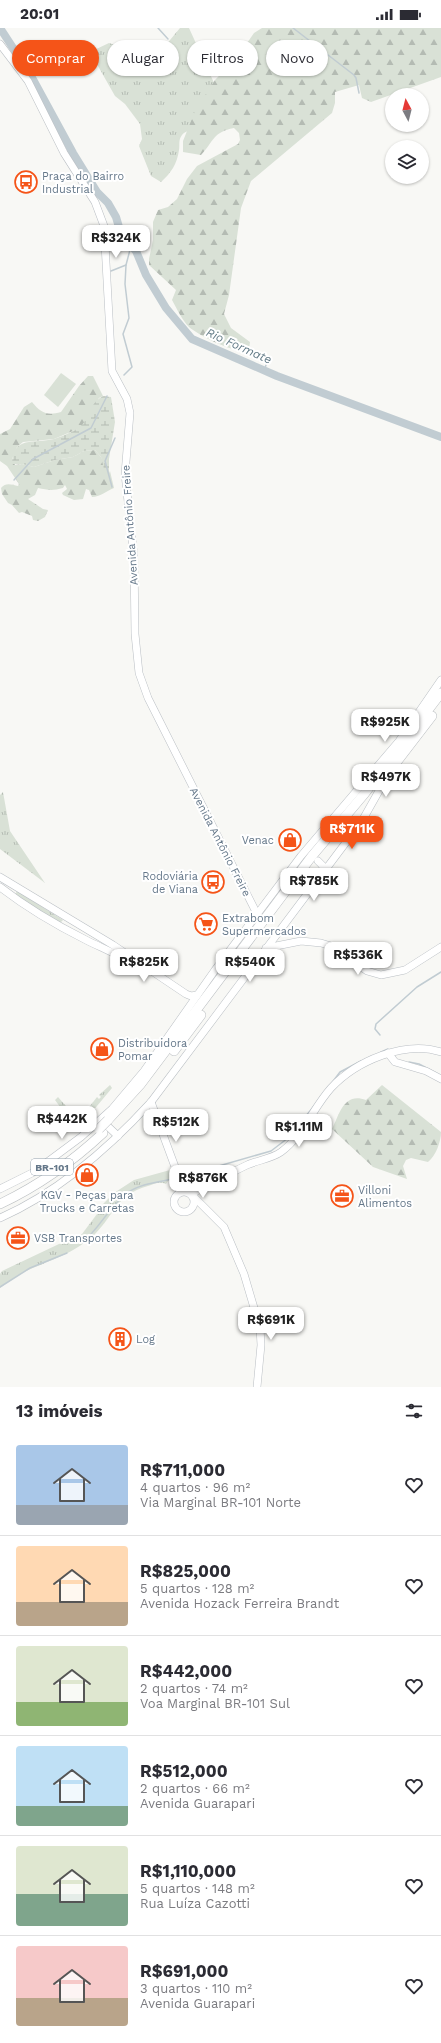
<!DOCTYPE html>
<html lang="pt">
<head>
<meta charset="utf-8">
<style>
	body { margin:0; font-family:"Work Sans",sans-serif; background:#f2f2f3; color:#2b2b33; height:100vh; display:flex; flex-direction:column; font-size:15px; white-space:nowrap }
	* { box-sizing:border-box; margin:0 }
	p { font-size:13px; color:#7c7c81 }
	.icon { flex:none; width:22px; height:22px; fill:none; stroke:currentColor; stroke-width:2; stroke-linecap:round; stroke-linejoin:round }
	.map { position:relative; height:1359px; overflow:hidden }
	.drawer { display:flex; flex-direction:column; background:#fff; flex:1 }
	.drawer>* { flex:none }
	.guide { position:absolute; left:12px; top:12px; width:417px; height:36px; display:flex; gap:8px }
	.needle { width:26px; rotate:353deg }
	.tools { position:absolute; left:385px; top:60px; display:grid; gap:8px }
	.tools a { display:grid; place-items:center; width:44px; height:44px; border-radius:50%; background:#fff; box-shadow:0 1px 3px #0004; font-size:20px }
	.price { position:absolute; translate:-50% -34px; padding:0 9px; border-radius:8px; background:#fff; color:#222; font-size:13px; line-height:26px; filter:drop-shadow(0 1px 2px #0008) }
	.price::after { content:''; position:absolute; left:50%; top:24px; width:12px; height:9px; margin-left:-6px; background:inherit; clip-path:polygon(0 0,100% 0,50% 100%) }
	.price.selected { background:#f55418; color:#fff }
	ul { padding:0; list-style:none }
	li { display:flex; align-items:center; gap:12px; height:100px; padding:0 16px }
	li+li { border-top:1px solid #e1e1e2 }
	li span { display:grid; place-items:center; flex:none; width:112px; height:80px; border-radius:4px; color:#555 }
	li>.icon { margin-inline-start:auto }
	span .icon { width:48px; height:48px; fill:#fffc; stroke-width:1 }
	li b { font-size:17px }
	h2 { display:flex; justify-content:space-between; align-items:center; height:48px; padding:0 16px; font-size:17px }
	.pill { padding:0 14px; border-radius:18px; background:#fff; box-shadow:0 1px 3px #0004; font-size:14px; line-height:36px }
	.pill.selected { background:#f55418; color:#fff }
	.status { display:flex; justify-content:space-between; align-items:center; height:28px; padding:0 20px; background:#fff; direction:ltr }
	.status svg { height:11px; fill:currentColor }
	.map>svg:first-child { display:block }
	.grass { fill:url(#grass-tufts) }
	.forest { fill:url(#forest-firs) }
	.wetland { fill:url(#wetland-marsh) }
	.pitch { fill:#d9e1d6 }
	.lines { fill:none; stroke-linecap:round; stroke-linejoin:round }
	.stream { stroke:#c1ccd2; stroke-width:1.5 }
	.river { stroke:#c1ccd2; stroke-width:8 }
	.secondary-casing { stroke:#babfc4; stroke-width:8 }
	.highway-casing { stroke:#babec1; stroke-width:10 }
	.secondary { stroke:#fff; stroke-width:7 }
	.highway { stroke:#fff; stroke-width:9 }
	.highway-bridge-casing { stroke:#babec1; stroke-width:10; stroke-linecap:butt }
	.highway-bridge { stroke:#fff; stroke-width:9 }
	.labels { text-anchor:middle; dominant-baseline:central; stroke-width:4; stroke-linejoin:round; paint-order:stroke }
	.shield { fill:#fff; stroke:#92a0ac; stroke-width:1 }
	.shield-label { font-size:10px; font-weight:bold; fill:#647789 }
	.poi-label { font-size:11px; fill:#647789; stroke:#fff; text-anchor:start }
	.street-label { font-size:11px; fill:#647789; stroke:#fff }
	.water-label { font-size:12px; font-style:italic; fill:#607985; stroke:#fff }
</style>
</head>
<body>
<div class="status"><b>20:01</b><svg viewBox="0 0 49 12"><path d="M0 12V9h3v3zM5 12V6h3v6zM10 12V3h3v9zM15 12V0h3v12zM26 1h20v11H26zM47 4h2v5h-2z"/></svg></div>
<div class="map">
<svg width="441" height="1359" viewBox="0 0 441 1359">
	<defs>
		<pattern id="grass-tufts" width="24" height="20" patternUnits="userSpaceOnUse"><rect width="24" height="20" fill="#d9e1d6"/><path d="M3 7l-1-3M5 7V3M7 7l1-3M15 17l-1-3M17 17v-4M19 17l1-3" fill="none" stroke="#b4bbb3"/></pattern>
		<pattern id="forest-firs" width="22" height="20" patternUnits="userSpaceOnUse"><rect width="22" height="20" fill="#d9e1d6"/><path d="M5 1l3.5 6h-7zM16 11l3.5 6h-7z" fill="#b4bbb3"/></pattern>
		<pattern id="wetland-marsh" width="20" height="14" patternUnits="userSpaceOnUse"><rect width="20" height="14" fill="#d9e1d6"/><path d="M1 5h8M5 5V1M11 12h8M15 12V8" fill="none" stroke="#b4bbb3"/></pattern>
	</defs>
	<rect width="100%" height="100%" fill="#f8f8f5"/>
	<!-- grass -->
	<g class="grass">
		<path d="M 180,0 L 189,0 L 215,57 L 199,99 C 194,101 185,103 182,107 C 178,112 180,117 179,122 C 177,136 171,145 161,154 L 151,148 L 139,118 L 142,111 L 140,96 L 125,76 L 115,68 L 90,24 L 109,15 L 155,30 Z"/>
		<path d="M 3,764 L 10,803 L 45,855 L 0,821 L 0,767 Z"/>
		<path d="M 17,863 L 63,892 L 60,895 L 15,867 Z"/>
		<path d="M 110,1057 L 112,1060 L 77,1102 L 55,1072 L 58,1069 L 73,1086 L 72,1088 L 74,1090 L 80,1085 L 85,1087 L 89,1085 L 90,1078 L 97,1069 L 99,1071 L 101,1069 L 99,1067 Z"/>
		<path d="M 170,1142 L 170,1150 L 166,1156 C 160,1153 154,1156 148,1158 C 116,1167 115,1186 95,1206 C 75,1225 51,1232 26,1243 C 17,1248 8,1254 0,1260 L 0,1246 L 2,1243 L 59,1216 L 73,1212 L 82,1206 L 100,1182 L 99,1180 L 114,1165 L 134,1152 Z"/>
	</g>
	<!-- forest -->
	<g class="forest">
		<path d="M 262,0 L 441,0 L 441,49 L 371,74 L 362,70 L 359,57 L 335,64 L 335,75 L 332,85 L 251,153 L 241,180 L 229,267 L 224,286 L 231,300 L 250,314 L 249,322 C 239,328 198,307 189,299 C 182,292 177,281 172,272 L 176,262 L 149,237 L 149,231 L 153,212 L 153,194 L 158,182 L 168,179 L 177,171 L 187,151 L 197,138 L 238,116 L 240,112 L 239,105 L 234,100 C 213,104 214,113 201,127 L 183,124 L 183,113 L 195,83 L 215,52 L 238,28 L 254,5 Z"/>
		<path d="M 88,348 L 93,348 L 103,368 L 99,370 L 84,396 L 80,400 L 54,411 L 23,414 L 17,419 L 12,431 L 15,437 L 22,436 L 34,439 L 55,432 L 73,429 L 84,423 L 95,422 L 101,429 L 109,445 L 110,443 L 114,460 C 106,463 100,469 92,469 L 89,462 L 86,461 L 83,471 L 74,472 L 63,467 L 62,465 L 67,461 L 65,457 L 63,460 C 53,463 47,462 38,460 L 35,467 L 28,471 L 43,481 L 48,482 L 45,489 L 38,493 L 33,492 L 32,488 L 22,484 L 19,485 L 12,477 L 8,475 L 2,466 L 1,460 C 6,454 12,457 18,458 L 19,456 L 7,438 L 0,433 L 0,406 L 10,401 L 24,379 L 32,374 C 41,385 47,388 61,384 L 79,358 Z"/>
		<path d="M 382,1057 L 441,1104 C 441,1113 436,1128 428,1134 L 411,1130 L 406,1132 L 403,1138 L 407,1151 L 373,1139 L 332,1101 C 340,1085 344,1064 366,1072 Z"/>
	</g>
	<!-- wetland -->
	<path class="wetland" d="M 103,368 L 111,369 L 115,394 L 109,431 L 109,445 L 105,445 L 101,429 L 95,422 L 84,423 L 73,429 L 55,432 L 34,439 L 22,436 L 12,436 C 13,407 34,416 54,411 C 59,409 66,407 71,404 C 93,395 85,378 103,368 Z"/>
	<!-- pitch -->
	<path class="pitch" d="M 61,345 L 76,356 L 58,379 L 44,367 Z"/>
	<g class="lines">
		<!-- stream -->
		<g class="stream">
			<path d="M 158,0 L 168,11"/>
			<path d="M 293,0 L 354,47 L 356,50 L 359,65"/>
			<path d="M 0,5 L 3,4"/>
			<path d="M 111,243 L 126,237"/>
			<path d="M 264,343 L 269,328"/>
			<path d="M 124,347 L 132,339 L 123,306 L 129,290 L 125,256 L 126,237 L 131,218"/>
			<path d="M 14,452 L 33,431 L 91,400 L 107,368"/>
			<path d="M 112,459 L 105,433 L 115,410"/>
			<path d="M 380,1007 L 375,1001 L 376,996 L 417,959 L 441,944"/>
			<path d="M 381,1024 L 388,1021"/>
			<path d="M 409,1034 L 419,1036 L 440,1047"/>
			<path d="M 331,1056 L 340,1044 L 361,1033"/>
			<path d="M 184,1148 L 271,1123 L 288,1110 L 314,1078"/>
			<path d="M 82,1215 C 99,1201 109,1179 126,1166 C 138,1156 158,1154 173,1151"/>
			<path d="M 0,1259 L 30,1240 L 67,1225"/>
		</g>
		<!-- river -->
		<path class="river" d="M 0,0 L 30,46 L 73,125 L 97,164 L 108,175 L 116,189 L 121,206 L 136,223 L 146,247 L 166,280 L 192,311 L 277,348 L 441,409"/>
		<!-- secondary casing -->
		<g class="secondary-casing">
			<g id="secondary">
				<path d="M 0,16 L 28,53 L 64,125 L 95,174 L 104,198 L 112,343 L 127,371 L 130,385 L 125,446 L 134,529 L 135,606 L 139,645 L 148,670 L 258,888"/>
				<path d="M 318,833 L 323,838 L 322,847"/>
				<path d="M 0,849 L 113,917 L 186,966 L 191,968 L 197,967"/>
				<path d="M 0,859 C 27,880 56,897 86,912 C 104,921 122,928 138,939"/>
				<path d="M 266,920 L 301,913 L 321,915 L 331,918 L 367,943 L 381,947 L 405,942 L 441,919"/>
				<path d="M 388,1025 L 395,1034 L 426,1043 L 441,1051"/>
				<path d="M 151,1074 L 178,1147 L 180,1164"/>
				<path d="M 102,1093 L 118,1108"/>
				<path d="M 0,1161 L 32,1145 L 50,1132 L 81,1109 L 112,1081 L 144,1043 L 215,942 L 301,828 L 399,713 L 441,652"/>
				<circle cx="184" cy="1174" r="10"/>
				<path d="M 0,1190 C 59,1164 108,1121 151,1074 L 362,793 L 384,754"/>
				<path d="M 257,1359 L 261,1317 L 260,1300 L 244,1246 L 224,1199 L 191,1166 C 209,1157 228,1146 247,1137 C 258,1132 271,1131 281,1124 C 303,1108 313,1080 331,1060 C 356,1033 405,1012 441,1024"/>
			</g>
		</g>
		<!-- highway casing -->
		<g class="highway-casing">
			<g id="highway">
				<path d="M 379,757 L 432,688"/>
				<path d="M 174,1023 L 201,987"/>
				<path d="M 108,1092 L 140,1057 L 312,828 L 365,765 L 441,665"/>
				<path d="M 0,1176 C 38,1158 72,1134 103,1105"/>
			</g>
		</g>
		<!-- secondary -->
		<use href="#secondary" class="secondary"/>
		<!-- highway -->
		<use href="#highway" class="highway"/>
		<!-- highway-bridge casing -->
		<g class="highway-bridge-casing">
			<path id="highway-bridge" d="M 99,1101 L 108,1092"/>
		</g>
		<!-- highway-bridge -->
		<use href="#highway-bridge" class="highway-bridge"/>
	</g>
	<!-- icons -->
	<defs>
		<g id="bus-ring" transform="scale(1.15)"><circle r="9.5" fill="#fff" stroke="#f55418" stroke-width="1.5"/><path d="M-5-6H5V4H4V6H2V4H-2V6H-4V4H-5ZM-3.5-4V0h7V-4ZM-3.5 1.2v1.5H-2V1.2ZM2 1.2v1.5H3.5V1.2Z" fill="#f55418"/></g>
		<g id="shop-ring" transform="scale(1.15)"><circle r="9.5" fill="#fff" stroke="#f55418" stroke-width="1.5"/><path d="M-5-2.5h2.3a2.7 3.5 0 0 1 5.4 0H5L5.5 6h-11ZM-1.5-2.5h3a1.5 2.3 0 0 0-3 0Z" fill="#f55418"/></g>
		<g id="supermarket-ring" transform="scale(1.15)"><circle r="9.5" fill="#fff" stroke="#f55418" stroke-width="1.5"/><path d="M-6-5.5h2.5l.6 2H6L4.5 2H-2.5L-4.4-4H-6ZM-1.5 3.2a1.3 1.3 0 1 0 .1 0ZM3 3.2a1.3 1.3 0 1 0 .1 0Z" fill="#f55418"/></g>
		<g id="office-ring" transform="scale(1.15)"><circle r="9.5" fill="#fff" stroke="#f55418" stroke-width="1.5"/><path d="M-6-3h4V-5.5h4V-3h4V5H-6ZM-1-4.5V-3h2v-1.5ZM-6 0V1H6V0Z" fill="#f55418"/></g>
		<g id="building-ring" transform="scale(1.15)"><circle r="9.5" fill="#fff" stroke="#f55418" stroke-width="1.5"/><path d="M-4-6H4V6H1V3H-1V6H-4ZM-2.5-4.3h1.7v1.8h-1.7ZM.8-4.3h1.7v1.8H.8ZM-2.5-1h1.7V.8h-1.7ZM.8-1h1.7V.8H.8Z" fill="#f55418"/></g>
	</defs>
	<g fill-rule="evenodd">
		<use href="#bus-ring" x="26" y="154"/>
		<use href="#shop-ring" x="290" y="812"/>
		<use href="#bus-ring" x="213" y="854"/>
		<use href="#supermarket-ring" x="206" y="896"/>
		<use href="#shop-ring" x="102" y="1021"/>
		<use href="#shop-ring" x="87" y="1147"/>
		<use href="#office-ring" x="342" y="1168"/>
		<use href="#office-ring" x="18" y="1210"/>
		<use href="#building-ring" x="120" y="1311"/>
	</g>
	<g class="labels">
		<!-- shield labels -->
		<rect class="shield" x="31" y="1131" width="42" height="16" rx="3"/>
		<g class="shield-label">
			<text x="52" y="1139">BR-101</text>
		</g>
		<!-- poi labels -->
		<g class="poi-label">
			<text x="42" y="148">Praça do Bairro<tspan x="42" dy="13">Industrial</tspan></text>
			<text x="274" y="812" text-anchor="end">Venac</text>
			<text x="198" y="848" text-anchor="end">Rodoviária<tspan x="198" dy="13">de Viana</tspan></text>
			<text x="222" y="890">Extrabom<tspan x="222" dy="13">Supermercados</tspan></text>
			<text x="118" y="1015">Distribuidora<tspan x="118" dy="13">Pomar</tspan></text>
			<text x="358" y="1162">Villoni<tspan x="358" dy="13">Alimentos</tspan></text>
			<text x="87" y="1167" text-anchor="middle">KGV - Peças para<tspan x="87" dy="13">Trucks e Carretas</tspan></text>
			<text x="34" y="1210">VSB Transportes</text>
			<text x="136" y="1311">Log</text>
		</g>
		<!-- street labels -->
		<g class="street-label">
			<text transform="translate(130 497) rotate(-94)">Avenida Antônio Freire</text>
			<text transform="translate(220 814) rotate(63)">Avenida Antônio Freire</text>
		</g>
		<!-- water labels -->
		<g class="water-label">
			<text transform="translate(239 318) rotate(24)">Rio Formate</text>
		</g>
	</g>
</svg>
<div class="tools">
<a><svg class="needle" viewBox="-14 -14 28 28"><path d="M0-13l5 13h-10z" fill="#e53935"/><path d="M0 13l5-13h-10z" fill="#7c7c81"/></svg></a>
<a><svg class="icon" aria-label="layers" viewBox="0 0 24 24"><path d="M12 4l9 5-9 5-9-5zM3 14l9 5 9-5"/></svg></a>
</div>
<b class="price" style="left:116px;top:231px">R$324K</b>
<b class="price" style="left:385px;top:715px">R$925K</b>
<b class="price" style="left:386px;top:770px">R$497K</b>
<b class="price selected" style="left:352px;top:822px">R$711K</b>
<b class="price" style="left:314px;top:874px">R$785K</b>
<b class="price" style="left:358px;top:948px">R$536K</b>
<b class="price" style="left:144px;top:955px">R$825K</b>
<b class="price" style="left:250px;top:955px">R$540K</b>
<b class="price" style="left:62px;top:1112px">R$442K</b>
<b class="price" style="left:176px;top:1115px">R$512K</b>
<b class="price" style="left:299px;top:1120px">R$1.11M</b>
<b class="price" style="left:203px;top:1171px">R$876K</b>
<b class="price" style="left:271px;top:1313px">R$691K</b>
<div class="guide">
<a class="pill selected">Comprar</a>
<a class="pill">Alugar</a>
<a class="pill">Filtros</a>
<a class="pill">Novo</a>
</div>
</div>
<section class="drawer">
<h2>13 imóveis<svg class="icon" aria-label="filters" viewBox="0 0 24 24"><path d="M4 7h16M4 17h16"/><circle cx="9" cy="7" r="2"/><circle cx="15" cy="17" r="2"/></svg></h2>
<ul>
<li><span style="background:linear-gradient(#a9c7e8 75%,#9aa5b1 0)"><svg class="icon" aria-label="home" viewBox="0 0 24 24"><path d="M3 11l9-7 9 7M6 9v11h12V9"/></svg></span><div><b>R$711,000</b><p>4 quartos · 96 m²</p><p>Via Marginal BR-101 Norte</p></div><svg class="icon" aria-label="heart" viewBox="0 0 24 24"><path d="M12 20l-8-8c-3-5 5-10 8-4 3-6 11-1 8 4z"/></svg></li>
<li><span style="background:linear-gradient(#ffd9b3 70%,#b9a48a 0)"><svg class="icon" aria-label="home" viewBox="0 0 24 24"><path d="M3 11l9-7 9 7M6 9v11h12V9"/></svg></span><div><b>R$825,000</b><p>5 quartos · 128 m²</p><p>Avenida Hozack Ferreira Brandt</p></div><svg class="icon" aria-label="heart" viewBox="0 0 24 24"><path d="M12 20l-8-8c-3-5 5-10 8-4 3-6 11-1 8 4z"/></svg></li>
<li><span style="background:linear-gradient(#dfe7d0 70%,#8fb573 0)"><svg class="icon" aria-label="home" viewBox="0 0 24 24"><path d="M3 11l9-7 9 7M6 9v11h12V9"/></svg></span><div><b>R$442,000</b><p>2 quartos · 74 m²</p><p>Voa Marginal BR-101 Sul</p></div><svg class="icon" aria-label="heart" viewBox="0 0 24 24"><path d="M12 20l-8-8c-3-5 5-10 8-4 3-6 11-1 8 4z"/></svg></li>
<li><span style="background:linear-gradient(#bfe0f5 75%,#7fa58c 0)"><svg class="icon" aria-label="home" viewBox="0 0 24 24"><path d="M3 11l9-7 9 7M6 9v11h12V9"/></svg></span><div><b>R$512,000</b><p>2 quartos · 66 m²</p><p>Avenida Guarapari</p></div><svg class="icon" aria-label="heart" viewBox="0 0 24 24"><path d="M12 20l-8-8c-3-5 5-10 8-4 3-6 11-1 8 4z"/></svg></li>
<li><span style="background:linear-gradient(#dfe7d0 60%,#7fa58c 0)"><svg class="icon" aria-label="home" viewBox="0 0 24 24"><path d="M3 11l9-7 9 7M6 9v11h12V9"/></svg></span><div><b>R$1,110,000</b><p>5 quartos · 148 m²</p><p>Rua Luíza Cazotti</p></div><svg class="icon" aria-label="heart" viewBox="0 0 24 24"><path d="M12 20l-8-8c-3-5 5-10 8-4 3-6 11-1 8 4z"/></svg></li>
<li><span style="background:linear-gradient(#f6c9c9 65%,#b9a48a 0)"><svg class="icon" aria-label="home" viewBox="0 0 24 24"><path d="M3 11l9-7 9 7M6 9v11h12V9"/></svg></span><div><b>R$691,000</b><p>3 quartos · 110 m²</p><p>Avenida Guarapari</p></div><svg class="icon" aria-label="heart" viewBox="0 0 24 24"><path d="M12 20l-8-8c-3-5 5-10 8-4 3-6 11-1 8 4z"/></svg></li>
</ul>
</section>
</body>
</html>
